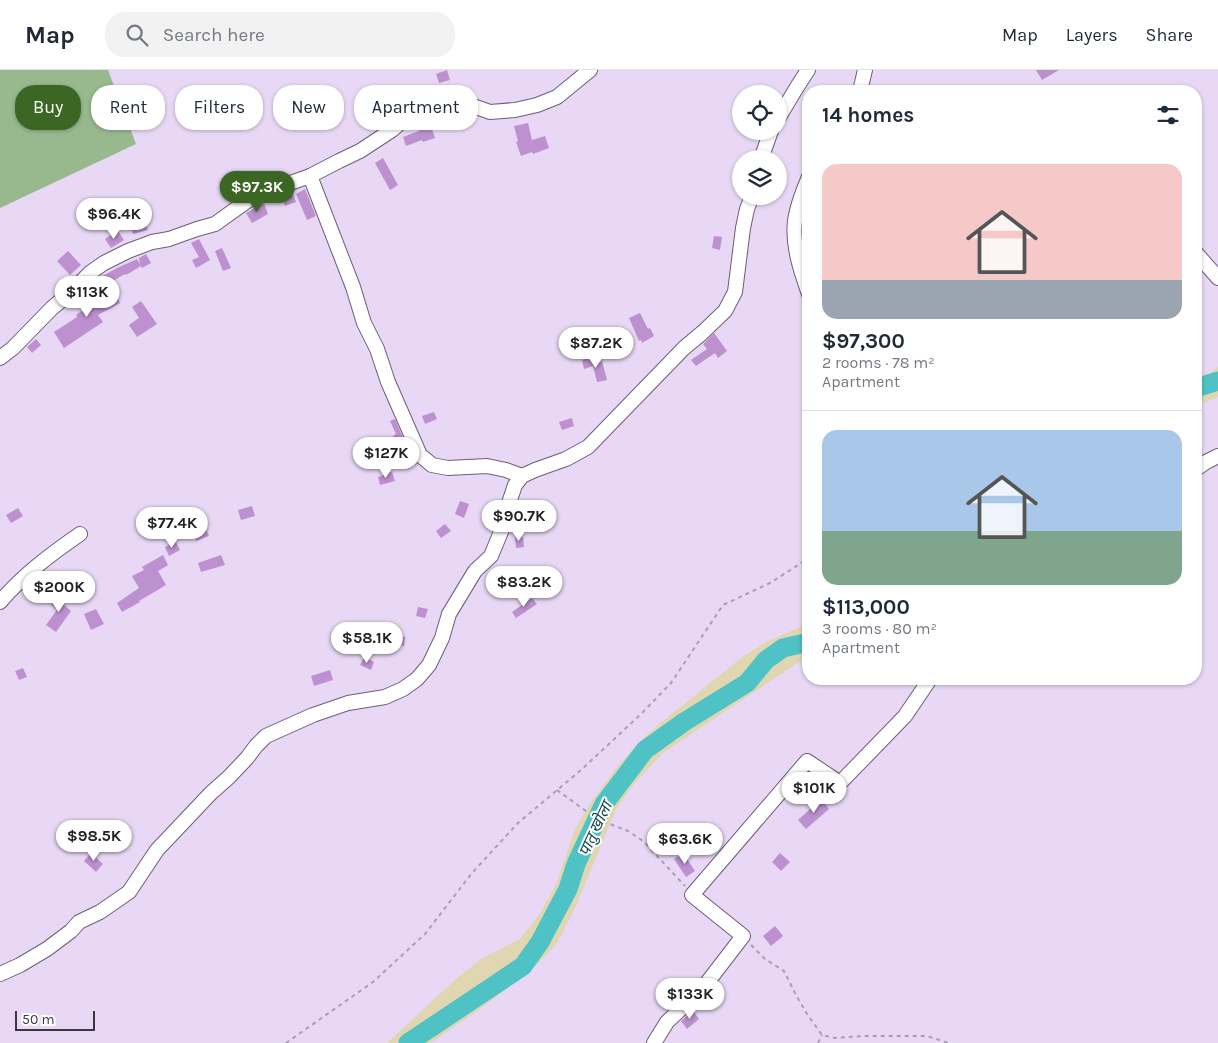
<!DOCTYPE html>
<html lang="en">
<head>
<meta charset="utf-8">
<style>
	body { margin:0; font-family:Karla,"Noto Sans Devanagari",sans-serif; background:#f2f2f3; color:#1f2937; height:100vh; display:flex; flex-direction:column; font-size:19px; white-space:nowrap }
	* { box-sizing:border-box; margin:0 }
	p { font-size:16px; color:#747a83 }
	.icon { flex:none; width:28px; height:28px; fill:none; stroke:currentColor; stroke-width:2; stroke-linecap:round; stroke-linejoin:round }
	.map { position:relative; flex:1; overflow:hidden }
	.sheet { position:absolute; left:802px; top:15px; width:400px; height:600px; display:flex; flex-direction:column; background:#fff; border-radius:20px; box-shadow:0 1px 4px #0004 }
	.sheet>* { flex:none }
	.top-card { position:absolute; left:15px; top:15px; width:475px; height:45px; display:flex; gap:10px }
	.buttons { position:absolute; left:732px; top:15px; display:grid; gap:10px }
	.buttons a { display:grid; place-items:center; width:55px; height:55px; border-radius:50%; background:#fff; box-shadow:0 1px 4px #0004; font-size:25px }
	.scale { position:absolute; left:15px; bottom:12px; width:80px; box-sizing:border-box; padding-left:5px; border:2px solid #3c3641; border-top:0; font-size:14px; line-height:18px; white-space:nowrap; color:#3c3641; -webkit-text-stroke:4px #fff; paint-order:stroke }
	.price { position:absolute; translate:-50% -42px; padding:0 11px; border-radius:18px; background:#fff; color:#222; font-size:16px; line-height:32px; filter:drop-shadow(0 1px 2px #0008) }
	.price::after { content:''; position:absolute; left:50%; top:30px; width:15px; height:11px; margin-left:-8px; background:inherit; clip-path:polygon(0 0,100% 0,50% 100%) }
	.price.selected { background:#3c6623; color:#fff }
	ul { padding:0; list-style:none }
	li { display:grid; align-content:center; gap:10px; height:265px; padding:0 20px }
	li+li { border-top:1px solid #e0e1e3 }
	li span { display:grid; place-items:center; height:155px; border-radius:15px; color:#555 }
	li>.icon { margin-inline-start:auto }
	span .icon { width:90px; height:90px; fill:#fffc; stroke-width:1 }
	li b { font-size:21px }
	h2 { display:flex; justify-content:space-between; align-items:center; height:60px; padding:0 20px; font-size:21px }
	.tag { padding:0 18px; border-radius:20px; background:#fff; box-shadow:0 1px 4px #0004; font-size:18px; line-height:45px }
	.tag.selected { background:#3c6623; color:#fff }
	header { display:flex; align-items:center; gap:30px; box-sizing:border-box; height:70px; padding:0 25px; background:#fff; border-bottom:1px solid #e0e1e3 }
	header strong { font-size:24px }
	nav { display:flex; gap:28px; margin-inline-start:auto; font-size:18px }
	.search { width:350px; height:45px; background:#f2f2f3; display:flex; align-items:center; gap:12px; box-sizing:border-box; padding:0 18px; border-radius:20px; color:#747a83; font-size:19px }
	.map>svg:first-child { display:block }
	.green { fill:#98b98e }
	.sand { fill:#e0d6b1 }
	.lines { fill:none; stroke-linecap:round; stroke-linejoin:round }
	.river { stroke:#4ec2c5; stroke-width:19 }
	.building { fill:#bd90cf }
	.minor-casing { stroke:#6b5e76; stroke-width:16 }
	.path { stroke:#aa9eb5; stroke-width:2; stroke-dasharray:4 4; stroke-linecap:butt }
	.minor { stroke:#fff; stroke-width:14 }
	.labels { text-anchor:middle; dominant-baseline:central; stroke-width:4; stroke-linejoin:round; paint-order:stroke }
	.water-label { font-size:16px; font-style:italic; fill:#15484a; stroke:#fff }
</style>
</head>
<body>
<header>
<strong>Map</strong>
<div class="search"><svg class="icon" aria-label="search" viewBox="0 0 24 24"><circle cx="10" cy="10" r="6"/><path d="M15 15l6 6"/></svg>Search here</div>
<nav><a>Map</a><a>Layers</a><a>Share</a></nav>
</header>
<div class="map">
<svg width="1218" height="973" viewBox="0 0 1218 973">
	<rect width="100%" height="100%" fill="#e8d8f5"/>
	<!-- green -->
	<path class="green" d="M 0,0 L 108,0 L 136,74 L 0,138 Z"/>
	<!-- sand -->
	<g class="sand">
		<path d="M 1218,297 L 1218,327 L 1196,336 L 1196,307 L 1210,303 Z"/>
		<path d="M 809,553 L 809,588 L 802,590 L 663,683 L 634,714 L 616,739 L 576,836 L 556,875 L 532,899 L 484,936 L 431,973 L 387,973 L 456,909 L 481,889 L 520,869 L 540,843 L 556,814 L 575,759 L 592,731 L 616,698 L 640,671 L 663,651 L 741,588 L 766,572 Z"/>
	</g>
	<g class="lines">
		<!-- river -->
		<g class="river">
			<path d="M 1196,318 L 1218,311"/>
			<path d="M 408,973 L 523,896 L 540,872 L 568,819 L 576,794 L 604,734 L 645,680 L 684,652 L 747,613 L 766,590 L 783,578 L 809,572"/>
		</g>
	</g>
	<!-- building -->
	<g class="building">
		<path d="M 447,0 L 450,10 L 439,13 L 436,4 Z"/>
		<path d="M 1036,0 L 1059,0 L 1042,10 Z"/>
		<path d="M 398,24 L 404,31 L 390,43 L 384,36 Z"/>
		<path d="M 528,53 L 532,70 L 545,66 L 549,78 L 533,84 L 532,82 L 521,86 L 516,72 L 518,71 L 514,56 Z"/>
		<path d="M 430,54 L 435,68 L 423,72 L 422,70 L 406,76 L 403,67 L 419,61 L 417,58 Z"/>
		<path d="M 383,88 L 398,115 L 390,120 L 375,93 Z"/>
		<path d="M 305,119 L 316,146 L 307,150 L 296,124 Z"/>
		<path d="M 293,124 L 296,132 L 285,136 L 282,128 Z"/>
		<path d="M 264,133 L 268,144 L 252,153 L 246,143 Z"/>
		<path d="M 145,152 L 148,160 L 133,164 L 131,155 Z"/>
		<path d="M 118,161 L 124,170 L 111,178 L 105,169 Z"/>
		<path d="M 714,166 L 722,167 L 720,180 L 712,178 Z"/>
		<path d="M 199,169 L 210,190 L 196,198 L 192,190 L 199,187 L 191,173 Z"/>
		<path d="M 222,178 L 231,198 L 223,201 L 215,181 Z"/>
		<path d="M 68,181 L 81,195 L 70,205 L 57,191 Z"/>
		<path d="M 146,184 L 151,193 L 142,198 L 141,196 L 126,205 L 125,204 L 106,215 L 101,207 L 117,198 L 137,189 L 140,194 L 139,188 Z"/>
		<path d="M 112,216 L 120,233 L 98,245 L 103,252 L 64,278 L 54,262 L 77,247 L 76,245 L 102,226 L 99,222 Z"/>
		<path d="M 141,231 L 157,254 L 137,267 L 129,255 L 139,248 L 132,237 Z"/>
		<path d="M 640,243 L 648,259 L 650,258 L 654,266 L 642,273 L 641,270 L 639,271 L 629,248 Z"/>
		<path d="M 714,263 L 727,281 L 718,288 L 715,283 L 696,296 L 691,290 L 707,279 L 703,274 Z"/>
		<path d="M 36,269 L 41,275 L 32,283 L 27,277 Z"/>
		<path d="M 593,287 L 595,294 L 602,291 L 607,310 L 597,312 L 593,296 L 584,299 L 582,290 Z"/>
		<path d="M 434,342 L 437,349 L 425,354 L 422,346 Z"/>
		<path d="M 572,348 L 574,356 L 562,360 L 559,352 Z"/>
		<path d="M 395,349 L 404,370 L 397,373 L 393,366 L 396,364 L 390,351 Z"/>
		<path d="M 411,387 L 417,394 L 408,399 L 404,391 Z"/>
		<path d="M 392,402 L 395,411 L 380,415 L 378,407 Z"/>
		<path d="M 460,431 L 469,434 L 464,448 L 455,444 Z"/>
		<path d="M 252,436 L 255,446 L 241,450 L 238,440 Z"/>
		<path d="M 18,438 L 23,446 L 11,453 L 6,445 Z"/>
		<path d="M 445,454 L 451,461 L 441,468 L 436,461 Z"/>
		<path d="M 206,459 L 209,466 L 196,471 L 193,463 Z"/>
		<path d="M 515,467 L 523,467 L 524,477 L 516,478 Z"/>
		<path d="M 176,472 L 180,480 L 169,486 L 165,477 Z"/>
		<path d="M 163,485 L 168,495 L 158,501 L 166,515 L 139,531 L 140,532 L 122,542 L 117,533 L 139,518 L 132,506 L 144,500 L 142,497 Z"/>
		<path d="M 221,485 L 225,495 L 201,502 L 198,493 Z"/>
		<path d="M 61,523 L 67,529 L 63,534 L 71,541 L 56,562 L 46,555 L 57,540 L 51,534 Z"/>
		<path d="M 532,528 L 537,534 L 516,548 L 512,542 Z"/>
		<path d="M 418,537 L 428,539 L 425,548 L 416,546 Z"/>
		<path d="M 96,539 L 104,554 L 91,560 L 84,544 Z"/>
		<path d="M 387,564 L 405,567 L 404,576 L 385,574 Z"/>
		<path d="M 364,587 L 374,592 L 371,600 L 360,595 Z"/>
		<path d="M 23,598 L 27,607 L 19,610 L 15,601 Z"/>
		<path d="M 330,600 L 333,610 L 314,616 L 311,606 Z"/>
		<path d="M 821,729 L 829,739 L 806,759 L 798,750 Z"/>
		<path d="M 91,783 L 103,794 L 96,802 L 84,791 Z"/>
		<path d="M 683,783 L 695,801 L 686,807 L 674,789 Z"/>
		<path d="M 780,783 L 790,792 L 781,801 L 772,792 Z"/>
		<path d="M 775,856 L 783,866 L 771,876 L 763,866 Z"/>
		<path d="M 693,941 L 699,949 L 687,959 L 681,951 Z"/>
	</g>
	<g class="lines">
		<!-- minor casing -->
		<g class="minor-casing">
			<g id="minor">
				<path d="M 860,21 L 865,0"/>
				<path d="M 779,47 L 797,17 L 808,0"/>
				<path d="M 761,89 L 771,61"/>
				<path d="M 310,106 L 353,217 L 364,253 L 377,279 L 388,312 L 420,385 L 432,395 L 448,398 L 487,396 L 506,400 L 522,406"/>
				<path d="M 809,107 C 803,121 797,136 795,151 C 792,176 801,201 809,224"/>
				<path d="M 1196,183 L 1218,208"/>
				<path d="M 0,288 L 13,278 L 52,238 L 70,223 L 91,202 L 104,193 L 128,181 L 152,172 L 169,169 L 197,159 L 215,154 L 254,126 L 310,106 L 339,91 L 360,81 L 392,60 L 424,32 L 432,27 L 451,26 L 462,32 L 490,42 L 515,40 L 537,35 L 557,27 L 590,0"/>
				<path d="M 1196,399 L 1206,392 L 1218,386"/>
				<path d="M 0,532 C 23,505 51,484 80,464"/>
				<path d="M 0,904 L 20,895 L 47,879 L 71,861 L 79,852 L 100,842 L 129,822 L 157,780 L 211,723 L 229,707 L 247,688 L 256,676 L 266,666 L 313,645 L 348,633 L 385,627 L 403,619 L 417,609 L 429,595 L 442,568 L 449,544 L 475,501 L 491,486 L 503,457 L 508,436 L 515,415 L 522,406 L 535,400 L 566,389 L 588,377 L 684,278 L 702,263 L 725,241 L 735,222 L 743,158 L 747,139 L 752,126"/>
				<path d="M 654,973 L 667,952 L 703,918 L 743,866 L 692,825 L 807,691 L 840,713 L 905,646 L 930,609"/>
			</g>
		</g>
		<!-- path -->
		<g class="path">
			<path d="M 557,720 L 597,749 L 628,761 L 643,771 L 685,816"/>
			<path d="M 751,875 L 765,889 L 784,901 L 795,923 L 807,944 L 822,965 L 835,968 L 863,966 L 927,966 L 949,973"/>
			<path d="M 286,973 L 373,912 L 425,864 L 472,803 L 518,753 L 581,700 L 640,645 L 671,613 L 723,535 L 770,513 L 809,488"/>
			<path d="M 818,973 L 822,965"/>
		</g>
		<!-- minor -->
		<use href="#minor" class="minor"/>
	</g>
	<g class="labels">
		<!-- water labels -->
		<g class="water-label">
			<text transform="translate(595 759) rotate(-65)">पातु खोला</text>
		</g>
	</g>
</svg>
<div class="buttons">
<a><svg class="icon" aria-label="locate" viewBox="0 0 24 24"><circle cx="12" cy="12" r="6"/><path d="M12 2v4M12 18v4M2 12h4M18 12h4"/></svg></a>
<a><svg class="icon" aria-label="layers" viewBox="0 0 24 24"><path d="M12 4l9 5-9 5-9-5zM3 14l9 5 9-5"/></svg></a>
</div>
<div class="scale">50 m</div>
<b class="price selected" style="left:257px;top:143px">$97.3K</b>
<b class="price" style="left:114px;top:170px">$96.4K</b>
<b class="price" style="left:87px;top:248px">$113K</b>
<b class="price" style="left:596px;top:299px">$87.2K</b>
<b class="price" style="left:386px;top:409px">$127K</b>
<b class="price" style="left:519px;top:472px">$90.7K</b>
<b class="price" style="left:172px;top:479px">$77.4K</b>
<b class="price" style="left:524px;top:538px">$83.2K</b>
<b class="price" style="left:59px;top:543px">$200K</b>
<b class="price" style="left:367px;top:594px">$58.1K</b>
<b class="price" style="left:814px;top:744px">$101K</b>
<b class="price" style="left:94px;top:792px">$98.5K</b>
<b class="price" style="left:685px;top:795px">$63.6K</b>
<b class="price" style="left:690px;top:950px">$133K</b>
<div class="top-card">
<a class="tag selected">Buy</a>
<a class="tag">Rent</a>
<a class="tag">Filters</a>
<a class="tag">New</a>
<a class="tag">Apartment</a>
</div>
<section class="sheet">
<h2>14 homes<svg class="icon" aria-label="filters" viewBox="0 0 24 24"><path d="M4 7h16M4 17h16"/><circle cx="9" cy="7" r="2"/><circle cx="15" cy="17" r="2"/></svg></h2>
<ul>
<li><span style="background:linear-gradient(#f6c9c9 75%,#9aa5b1 0)"><svg class="icon" aria-label="home" viewBox="0 0 24 24"><path d="M3 11l9-7 9 7M6 9v11h12V9"/></svg></span><div><b>$97,300</b><p>2 rooms · 78 m²</p><p>Apartment</p></div></li>
<li><span style="background:linear-gradient(#a9c7e8 65%,#7fa58c 0)"><svg class="icon" aria-label="home" viewBox="0 0 24 24"><path d="M3 11l9-7 9 7M6 9v11h12V9"/></svg></span><div><b>$113,000</b><p>3 rooms · 80 m²</p><p>Apartment</p></div></li>
</ul>
</section>
</div>
</body>
</html>
